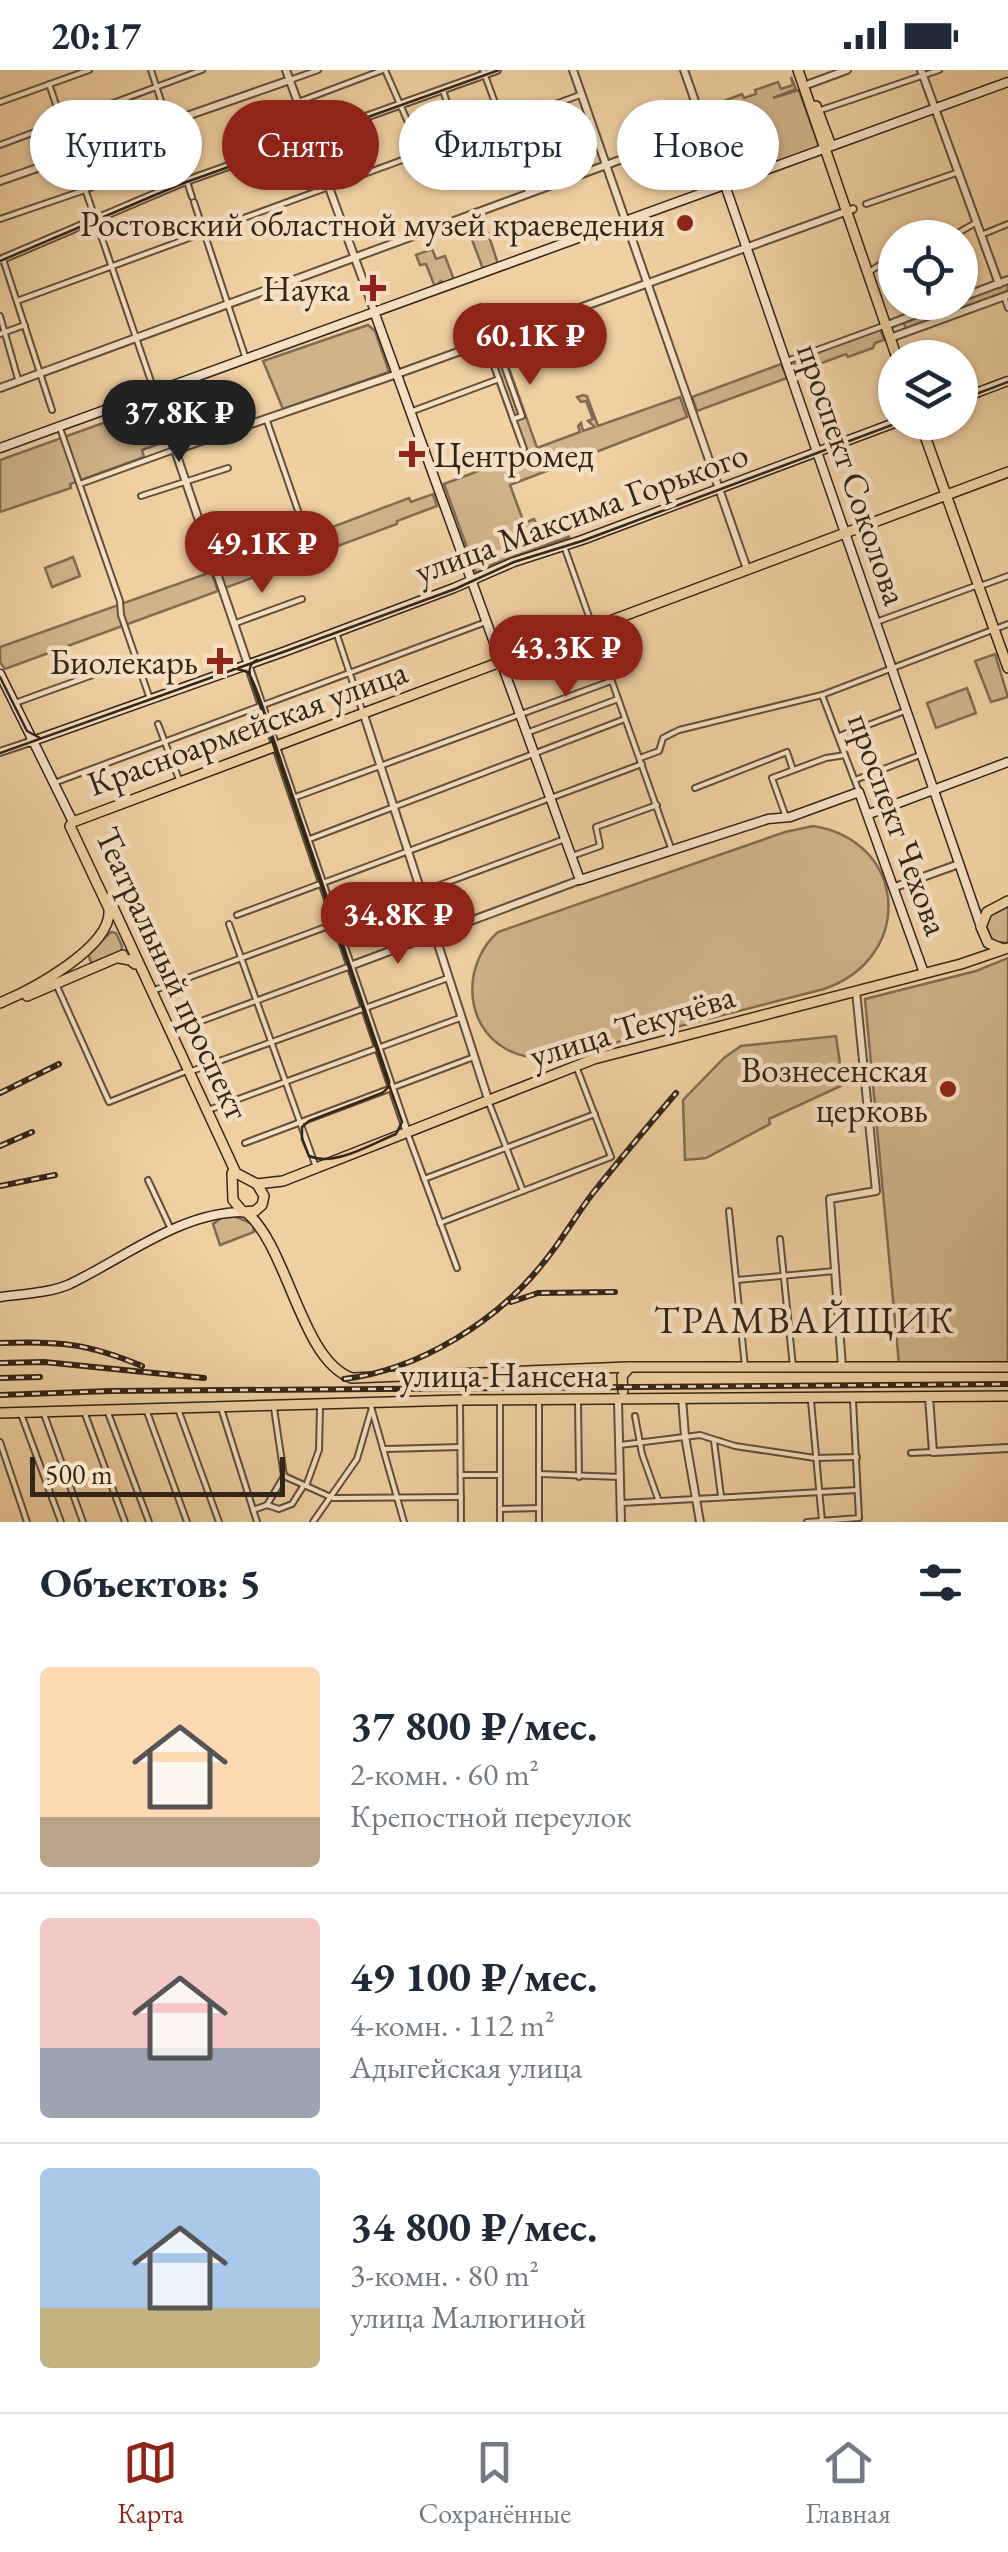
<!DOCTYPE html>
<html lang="ru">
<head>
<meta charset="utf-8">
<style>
	body { margin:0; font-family:"EB Garamond",serif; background:#f6f6f7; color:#1f2937; height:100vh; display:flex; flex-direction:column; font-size:38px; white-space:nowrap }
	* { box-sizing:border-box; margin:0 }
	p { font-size:32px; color:#747a83 }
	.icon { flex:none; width:55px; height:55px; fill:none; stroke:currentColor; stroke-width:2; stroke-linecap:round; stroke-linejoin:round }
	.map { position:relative; height:1452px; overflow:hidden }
	.sheet { display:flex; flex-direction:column; background:#fff; flex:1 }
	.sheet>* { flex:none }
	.top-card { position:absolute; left:30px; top:30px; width:950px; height:90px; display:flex; gap:20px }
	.fabs { position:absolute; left:878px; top:150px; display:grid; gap:20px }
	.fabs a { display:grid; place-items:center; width:100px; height:100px; border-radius:50%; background:#fff; box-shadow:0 2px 8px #0004; font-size:50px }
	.scale { position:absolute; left:30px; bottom:25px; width:255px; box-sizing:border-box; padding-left:10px; border:5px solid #322618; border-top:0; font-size:28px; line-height:35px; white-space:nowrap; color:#322618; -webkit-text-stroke:8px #f5e0c3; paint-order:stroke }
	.price { position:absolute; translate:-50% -85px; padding:0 22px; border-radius:35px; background:#8f2418; color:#fff; font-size:32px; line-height:65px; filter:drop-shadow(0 2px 5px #0008) }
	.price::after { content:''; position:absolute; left:50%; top:60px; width:30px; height:22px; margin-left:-15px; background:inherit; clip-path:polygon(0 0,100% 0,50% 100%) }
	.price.current { background:#222; color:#fff }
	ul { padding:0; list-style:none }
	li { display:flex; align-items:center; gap:30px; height:250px; padding:0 40px }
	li+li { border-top:2px solid #e0e1e3 }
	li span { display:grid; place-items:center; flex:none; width:280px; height:200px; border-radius:10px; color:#555 }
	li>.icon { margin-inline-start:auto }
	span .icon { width:120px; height:120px; fill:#fffc; stroke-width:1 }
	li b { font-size:42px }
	h2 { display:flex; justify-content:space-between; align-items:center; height:120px; padding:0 40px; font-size:42px }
	.chip { padding:0 35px; border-radius:45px; background:#fff; box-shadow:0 2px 8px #0004; font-size:35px; line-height:90px }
	.chip.current { background:#8f2418; color:#fff }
	.status { display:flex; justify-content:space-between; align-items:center; height:70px; padding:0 50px; background:#fff; direction:ltr }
	.status svg { height:28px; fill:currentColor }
	.menu { display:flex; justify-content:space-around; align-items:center; height:140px; border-top:2px solid #e0e1e3; background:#fff; font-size:28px; color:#747a83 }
	.menu a { display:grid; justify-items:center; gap:5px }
	.menu .current { color:#8f2418 }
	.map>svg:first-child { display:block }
	.green { fill:#d0b28b; stroke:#816c52; stroke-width:2.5 }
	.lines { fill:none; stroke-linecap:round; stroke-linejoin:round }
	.minor-casing { stroke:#62503a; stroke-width:8 }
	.tertiary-casing { stroke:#62503a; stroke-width:10 }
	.secondary-casing { stroke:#322618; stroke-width:11 }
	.primary-casing { stroke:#322618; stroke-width:12 }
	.minor { stroke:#f5e0c3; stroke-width:4 }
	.tertiary { stroke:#f5e0c3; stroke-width:6 }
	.secondary { stroke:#f5e0c3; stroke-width:8 }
	.primary { stroke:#f0cfa2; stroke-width:9 }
	.tram { stroke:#322618; stroke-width:2.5 }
	.rail-casing { stroke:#322618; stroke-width:6 }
	.rail { stroke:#f5e0c3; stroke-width:2.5; stroke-dasharray:8; stroke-linecap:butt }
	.poi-dot { fill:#8f2418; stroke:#f5e0c3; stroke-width:4 }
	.labels { text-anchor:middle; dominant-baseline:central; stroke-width:9; stroke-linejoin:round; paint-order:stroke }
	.poi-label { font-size:35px; fill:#322618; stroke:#f5e0c3; text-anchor:end }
	.street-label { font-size:35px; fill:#322618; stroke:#f5e0c3 }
	.neighbourhood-label { font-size:38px; letter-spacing:2.5px; fill:#322618; stroke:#f5e0c3 }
</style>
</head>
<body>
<div class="status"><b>20:17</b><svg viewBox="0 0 49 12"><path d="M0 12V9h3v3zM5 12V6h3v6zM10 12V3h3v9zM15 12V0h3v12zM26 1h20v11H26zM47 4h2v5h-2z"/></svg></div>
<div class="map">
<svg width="1008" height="1452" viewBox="0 0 1008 1452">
	<rect width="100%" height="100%" fill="#f0cfa2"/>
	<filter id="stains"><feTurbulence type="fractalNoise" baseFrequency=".002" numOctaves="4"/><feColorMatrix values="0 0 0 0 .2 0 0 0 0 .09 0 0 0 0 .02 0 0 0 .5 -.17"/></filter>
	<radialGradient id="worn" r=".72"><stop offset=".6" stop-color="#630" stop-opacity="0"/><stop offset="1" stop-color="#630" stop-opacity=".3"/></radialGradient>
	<!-- green -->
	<g class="green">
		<path d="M 791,7 L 796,19 L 773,28 L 799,20 L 820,79 L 726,113 L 706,54 L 745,36 L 744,34 L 726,44 L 721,32 L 742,24 L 744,28 L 756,24 L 755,20 L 778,12 L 781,19 L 793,15 Z"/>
		<path d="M 474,157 L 478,166 L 488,163 L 498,194 L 483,199 L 468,159 Z"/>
		<path d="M 432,179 L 436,189 L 445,186 L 454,210 L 444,213 L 441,211 L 435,217 L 426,194 L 420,195 L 416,185 Z"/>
		<path d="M 1008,213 L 1008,221 L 906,259 L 903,251 Z"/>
		<path d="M 481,234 L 484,241 L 489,239 L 497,263 L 480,269 L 470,247 L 477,243 L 475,237 Z"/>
		<path d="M 368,255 L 375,261 L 389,302 L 283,339 L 263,291 Z"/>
		<path d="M 880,259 L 884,270 L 875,273 L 873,278 L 848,287 L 846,284 L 798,302 L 793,291 L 797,289 Z"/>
		<path d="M 499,270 L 537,378 L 580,362 L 578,356 L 581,353 L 583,361 L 595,357 L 588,351 L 593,349 L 586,331 L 581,332 L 577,327 L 583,325 L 587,326 L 598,356 L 680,327 L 687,347 L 510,415 L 524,453 L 534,449 L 539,461 L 563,452 L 569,467 L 488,496 L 476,503 L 444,414 L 523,384 L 484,276 Z"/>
		<path d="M 781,294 L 787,308 L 697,341 L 692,327 Z"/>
		<path d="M 147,337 L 152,352 L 160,350 L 165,365 L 162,366 L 164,372 L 142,380 L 144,387 L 70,414 L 71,418 L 0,442 L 0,390 L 106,352 L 105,349 L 135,338 L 137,341 Z"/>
		<path d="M 433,424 L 437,436 L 397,451 L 397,454 L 225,518 L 219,500 L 409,428 L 411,432 Z"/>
		<path d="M 73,487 L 80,506 L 52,517 L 45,498 Z"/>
		<path d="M 211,502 L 218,521 L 5,599 L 0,592 L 0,577 Z"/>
		<path d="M 995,584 L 1008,627 L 991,632 L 975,591 Z"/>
		<path d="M 967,618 L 976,643 L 936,658 L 927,633 Z"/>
		<path d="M 813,756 C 908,771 915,888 824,919 L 552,989 C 536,989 520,987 506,979 C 462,954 463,893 498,862 L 785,762 Z"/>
		<path d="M 1008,835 L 1008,873 L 996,872 L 990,867 L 986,855 L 990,844 Z"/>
		<path d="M 111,862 L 116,863 L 122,876 L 121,883 L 96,894 L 91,892 L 88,884 Z"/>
		<path d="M 1008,888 L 1008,1292 L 899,1294 L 865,929 L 976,901 Z"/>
		<path d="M 836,966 L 843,1015 L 769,1049 L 770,1054 L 706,1088 L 685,1090 L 683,1030 L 724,988 L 741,976 Z"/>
		<path d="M 224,1146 L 234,1146 L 253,1154 L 254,1162 L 220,1175 L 213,1154 Z"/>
	</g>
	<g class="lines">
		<!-- minor casing -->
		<g class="minor-casing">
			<g id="minor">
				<path d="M 151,0 L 192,127"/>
				<path d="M 385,0 L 432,107"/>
				<path d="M 483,0 L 528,122"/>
				<path d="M 290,10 L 318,0"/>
				<path d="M 49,14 L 155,323"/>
				<path d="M 443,20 L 459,71"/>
				<path d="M 0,32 L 89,0"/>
				<path d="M 298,32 L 383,0"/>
				<path d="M 818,41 L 939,0"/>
				<path d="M 0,75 L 202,0"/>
				<path d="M 194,132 L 245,286"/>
				<path d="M 866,134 L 959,102"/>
				<path d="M 0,149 L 85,120 L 178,82"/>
				<path d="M 981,165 L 1008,154"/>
				<path d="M 949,168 L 977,152"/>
				<path d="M 3,189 L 52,340"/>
				<path d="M 872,200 L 895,185"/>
				<path d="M 1004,226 L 1008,238"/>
				<path d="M 17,231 L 580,25"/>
				<path d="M 0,246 L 18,309"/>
				<path d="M 0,264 L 25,255"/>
				<path d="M 495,270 L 522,346 L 513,349"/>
				<path d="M 485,271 L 524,379"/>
				<path d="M 787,291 L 886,255"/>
				<path d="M 410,342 L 499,309"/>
				<path d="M 266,348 L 305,461"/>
				<path d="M 61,361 L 120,531 L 121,545 L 150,629"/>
				<path d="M 80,414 L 174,380"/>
				<path d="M 141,426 L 228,398"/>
				<path d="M 564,476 L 671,778"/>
				<path d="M 983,515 L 1008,506"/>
				<path d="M 879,551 L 978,515"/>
				<path d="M 236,553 L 302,529"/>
				<path d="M 336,562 L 363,643"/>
				<path d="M 822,625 L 858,719"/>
				<path d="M 15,633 L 137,589"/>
				<path d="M 158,654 L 180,712"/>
				<path d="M 529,662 L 618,629"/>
				<path d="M 839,666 L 905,641"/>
				<path d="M 640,688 L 659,681 L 663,668 L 679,660 L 822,625 L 1008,554"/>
				<path d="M 855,710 L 920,685"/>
				<path d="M 54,713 L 486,552"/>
				<path d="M 695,718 L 787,682 L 793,700"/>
				<path d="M 293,728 L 611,611"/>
				<path d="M 786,747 L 772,708 L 826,688 L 845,685"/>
				<path d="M 307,770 L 625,649"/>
				<path d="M 572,786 L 600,776 L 596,757 L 657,735"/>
				<path d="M 237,845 L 642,694"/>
				<path d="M 229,854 L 316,1097"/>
				<path d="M 56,914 L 109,1032 L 184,1002"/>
				<path d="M 152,921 L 565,769"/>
				<path d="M 174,961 L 348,897"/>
				<path d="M 189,1002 L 448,908"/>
				<path d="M 489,1033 L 523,1121"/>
				<path d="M 211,1039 L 460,948"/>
				<path d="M 407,1062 L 457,1198"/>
				<path d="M 245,1073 L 474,987"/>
				<path d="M 424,1109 L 595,1044"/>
				<path d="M 148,1110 L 170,1157"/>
				<path d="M 729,1141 L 745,1297"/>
				<path d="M 440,1153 L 611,1087 L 576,996"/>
				<path d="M 780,1169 L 793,1297"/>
				<path d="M 737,1210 L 835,1201"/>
				<path d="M 811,1331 L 822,1451"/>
				<path d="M 460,1332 L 461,1452"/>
				<path d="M 500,1332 L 500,1452"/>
				<path d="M 578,1332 L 579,1407"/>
				<path d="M 370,1333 L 404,1452"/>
				<path d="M 221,1338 L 257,1452"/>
				<path d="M 274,1338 L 284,1406"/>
				<path d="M 146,1339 L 187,1452"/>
				<path d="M 178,1339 L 219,1452"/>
				<path d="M 107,1340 L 149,1452"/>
				<path d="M 21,1344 L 61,1452"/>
				<path d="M 44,1344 L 83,1452"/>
				<path d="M 85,1344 L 125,1452"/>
				<path d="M 635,1346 L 642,1384 L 658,1429"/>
				<path d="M 714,1371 L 721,1426"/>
				<path d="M 0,1372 L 27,1452"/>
				<path d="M 620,1375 L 700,1365 L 735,1376 L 815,1388 L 857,1387"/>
				<path d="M 385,1379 L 460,1377"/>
				<path d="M 911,1383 L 932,1382"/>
				<path d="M 540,1404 L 620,1407"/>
				<path d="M 461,1405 L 500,1405"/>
				<path d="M 306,1416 L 319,1380 L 320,1338"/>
				<path d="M 622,1433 L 857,1420"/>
				<path d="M 267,1435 L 279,1439 L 292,1434 L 304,1415"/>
				<path d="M 500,1439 L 539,1438"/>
				<path d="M 253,1440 L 267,1435 L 284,1406 L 333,1428 L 461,1427"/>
				<path d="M 313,1452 L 357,1389 L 371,1341"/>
				<path d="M 539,1452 L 539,1332"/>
				<path d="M 807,1452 L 859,1448 L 853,1330"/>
			</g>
		</g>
		<!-- tertiary casing -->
		<g class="tertiary-casing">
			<g id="tertiary">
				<path d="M 286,0 L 375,243"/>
				<path d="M 573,0 L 747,499"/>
				<path d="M 684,0 L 726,119"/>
				<path d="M 921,0 L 999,214"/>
				<path d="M 809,14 L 847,0"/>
				<path d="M 0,111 L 290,10"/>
				<path d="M 0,190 L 181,113 L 497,0"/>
				<path d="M 960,228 L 1008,210"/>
				<path d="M 890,254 L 948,232"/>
				<path d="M 890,268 L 1008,225"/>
				<path d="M 0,318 L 704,59"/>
				<path d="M 157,327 L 407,1062"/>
				<path d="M 175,380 L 397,304 L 853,139"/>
				<path d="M 365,648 L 488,1029"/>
				<path d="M 0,682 L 30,672"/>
				<path d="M 895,817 L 959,794"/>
				<path d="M 350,896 L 580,810"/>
				<path d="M 842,1297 L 830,1129 L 876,1121 L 856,921"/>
				<path d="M 929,1327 L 933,1382 L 1008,1378"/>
				<path d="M 682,1328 L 685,1366 L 700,1452"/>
				<path d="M 618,1330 L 621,1452"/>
			</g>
		</g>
		<!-- secondary casing -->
		<g class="secondary-casing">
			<g id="secondary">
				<path d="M 727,121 L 981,857"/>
				<path d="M 375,244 L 580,810 L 768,749 L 790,747 L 859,722 L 924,903"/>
				<path d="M 960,329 L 1008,311"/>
				<path d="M 0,378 L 1008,12"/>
				<path d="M 0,604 L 73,752"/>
				<path d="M 30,672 L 286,581 L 454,518 L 514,492 L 582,470 L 897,352"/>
				<path d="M 869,744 L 1008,692"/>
				<path d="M 0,1227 C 22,1224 50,1223 70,1214 C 124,1188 181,1142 243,1142"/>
			</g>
		</g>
		<!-- primary casing -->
		<g class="primary-casing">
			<g id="primary">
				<path d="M 798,0 L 897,288"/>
				<path d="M 816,36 L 830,73"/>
				<path d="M 920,352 L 1008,598"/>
				<path d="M 112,835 L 236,1103 L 257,1114 L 283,1111 L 594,989 L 961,894 L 1008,878"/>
				<path d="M 1003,879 L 988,873 L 981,857 L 987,842 L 1008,831"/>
				<path d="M 119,888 L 130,890 L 135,894"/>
				<path d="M 27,926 L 123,885"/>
				<path d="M 0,933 C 31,920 113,877 109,839 L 70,756 L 73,752 L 1008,402"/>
				<path d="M 232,1103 L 233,1130 L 243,1142 L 255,1141 L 262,1135 L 264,1126 L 257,1114"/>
				<path d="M 246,1142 C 288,1176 301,1291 352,1308 L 628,1297 L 1008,1297"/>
				<path d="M 623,1321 L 622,1306 L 630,1297"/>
				<path d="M 0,1343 L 460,1330 L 1008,1326"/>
			</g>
		</g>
		<!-- minor -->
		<use href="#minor" class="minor"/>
		<!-- tertiary -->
		<use href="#tertiary" class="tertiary"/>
		<!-- secondary -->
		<use href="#secondary" class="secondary"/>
		<!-- primary -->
		<use href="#primary" class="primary"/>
		<!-- tram -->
		<g class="tram">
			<path d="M 0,191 L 181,114 L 499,0"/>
			<path d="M 960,330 L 1008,312"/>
			<path d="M 234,598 L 248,602 C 254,612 258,624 262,635 L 389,1011 C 390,1017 386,1020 382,1023 L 309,1051 L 302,1057 L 302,1069 L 309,1086 C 335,1097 371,1074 396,1064 L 402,1052 L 389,1015 L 386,1007 L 251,609 C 248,600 249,594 257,590"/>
			<path d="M 0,607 L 27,661 L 40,668"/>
			<path d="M 0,683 L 286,581 L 455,519 L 514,492 L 582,471 L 900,352"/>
		</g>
		<!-- rail casing -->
		<g class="rail-casing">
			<g id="rail">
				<path d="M 0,1023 L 59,994"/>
				<path d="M 0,1076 L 32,1062"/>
				<path d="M 0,1116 L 55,1105"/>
				<path d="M 511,1232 L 538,1223 L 615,1222"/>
				<path d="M 0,1273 C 59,1271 87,1273 142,1296"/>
				<path d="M 0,1293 L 44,1292 L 204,1308"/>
				<path d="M 0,1308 L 40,1307"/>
				<path d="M 344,1309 C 419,1300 498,1251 544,1192 C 562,1170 576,1145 593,1123 C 620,1089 648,1056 676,1023"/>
				<path d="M 0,1325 L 111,1321 L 1008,1314"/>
			</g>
		</g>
		<!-- rail -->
		<use href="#rail" class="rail"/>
	</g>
	<!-- markers -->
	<g class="poi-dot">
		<circle cx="685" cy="153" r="10"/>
		<path d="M368 203h10v10h10v10h-10v10h-10v-10h-10v-10h10z"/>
		<path d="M407 369h10v10h10v10h-10v10h-10v-10h-10v-10h10z"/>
		<path d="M215 576h10v10h10v10h-10v10h-10v-10h-10v-10h10z"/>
		<circle cx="948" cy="1019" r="10"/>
	</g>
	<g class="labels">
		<!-- poi labels -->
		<g class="poi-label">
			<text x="665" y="153">Ростовский областной музей краеведения</text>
			<text x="350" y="218">Наука</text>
			<text x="434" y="384" text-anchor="start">Центромед</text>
			<text x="198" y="591">Биолекарь</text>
			<text x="928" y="999">Вознесенская<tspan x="928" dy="40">церковь</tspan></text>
		</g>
		<!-- street labels -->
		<g class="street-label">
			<text transform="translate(853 404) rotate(71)">проспект Соколова</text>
			<text transform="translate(581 442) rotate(-20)">улица Максима Горького</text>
			<text transform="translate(247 657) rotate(-20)">Красноармейская улица</text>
			<text transform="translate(899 754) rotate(70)">проспект Чехова</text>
			<text transform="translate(173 903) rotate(65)">Театральный проспект</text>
			<text transform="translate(632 955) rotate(-17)">улица Текучёва</text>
			<text x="504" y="1304">улица Нансена</text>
		</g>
		<!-- neighbourhood labels -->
		<g class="neighbourhood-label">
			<text x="805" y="1249">ТРАМВАЙЩИК</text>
		</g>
	</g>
	<rect width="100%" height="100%" filter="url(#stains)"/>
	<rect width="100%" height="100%" fill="url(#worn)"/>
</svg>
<div class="fabs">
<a><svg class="icon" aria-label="locate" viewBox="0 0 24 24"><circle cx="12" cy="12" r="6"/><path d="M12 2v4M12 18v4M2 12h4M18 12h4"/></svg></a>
<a><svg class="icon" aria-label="layers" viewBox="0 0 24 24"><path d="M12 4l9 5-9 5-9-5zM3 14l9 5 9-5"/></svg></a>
</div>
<div class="scale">500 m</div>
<b class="price" style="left:530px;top:318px">60.1K ₽</b>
<b class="price current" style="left:179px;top:395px">37.8K ₽</b>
<b class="price" style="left:262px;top:526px">49.1K ₽</b>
<b class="price" style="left:566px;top:630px">43.3K ₽</b>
<b class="price" style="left:398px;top:897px">34.8K ₽</b>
<div class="top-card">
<a class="chip">Купить</a>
<a class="chip current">Снять</a>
<a class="chip">Фильтры</a>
<a class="chip">Новое</a>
</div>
</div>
<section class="sheet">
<h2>Объектов: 5<svg class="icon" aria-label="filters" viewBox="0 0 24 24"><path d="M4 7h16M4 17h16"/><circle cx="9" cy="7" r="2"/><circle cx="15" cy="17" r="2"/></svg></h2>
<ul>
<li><span style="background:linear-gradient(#ffd9b3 75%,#b9a48a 0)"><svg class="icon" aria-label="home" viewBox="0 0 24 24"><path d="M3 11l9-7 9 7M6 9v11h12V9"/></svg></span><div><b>37 800 ₽/мес.</b><p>2-комн. · 60 m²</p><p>Крепостной переулок</p></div></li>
<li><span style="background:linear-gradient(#f6c9c9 65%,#9aa5b1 0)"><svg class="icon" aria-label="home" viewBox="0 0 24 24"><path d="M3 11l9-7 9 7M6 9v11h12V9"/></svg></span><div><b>49 100 ₽/мес.</b><p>4-комн. · 112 m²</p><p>Адыгейская улица</p></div></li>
<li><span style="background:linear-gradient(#a9c7e8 70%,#c2b280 0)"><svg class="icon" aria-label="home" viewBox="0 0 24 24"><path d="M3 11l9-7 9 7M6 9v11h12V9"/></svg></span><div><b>34 800 ₽/мес.</b><p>3-комн. · 80 m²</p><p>улица Малюгиной</p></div></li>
</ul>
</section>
<nav class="menu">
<a class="current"><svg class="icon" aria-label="map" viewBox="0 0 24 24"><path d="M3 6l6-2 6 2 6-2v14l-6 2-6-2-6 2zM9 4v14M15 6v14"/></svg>Карта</a>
<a><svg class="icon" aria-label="saved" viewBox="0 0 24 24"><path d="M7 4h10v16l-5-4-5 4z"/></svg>Сохранённые</a>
<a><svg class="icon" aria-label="home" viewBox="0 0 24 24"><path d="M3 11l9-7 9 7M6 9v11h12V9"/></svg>Главная</a>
</nav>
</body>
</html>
